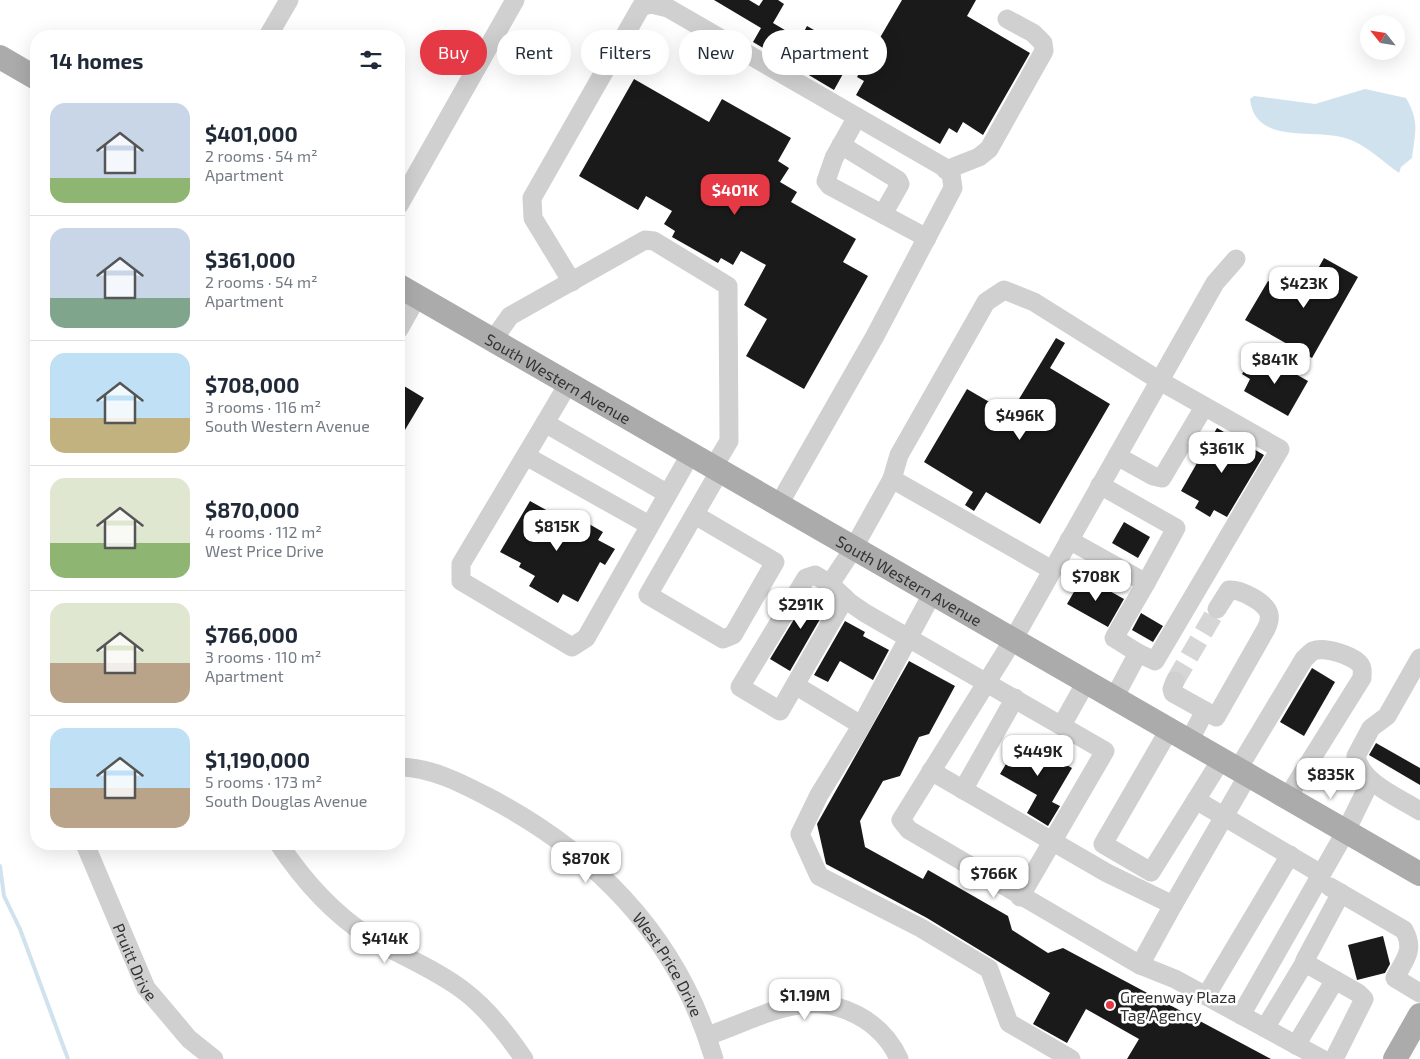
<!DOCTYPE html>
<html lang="en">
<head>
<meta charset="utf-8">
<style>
	body { margin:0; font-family:"Exo 2",sans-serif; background:#f6f6f7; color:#1f2937; height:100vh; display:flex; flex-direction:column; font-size:19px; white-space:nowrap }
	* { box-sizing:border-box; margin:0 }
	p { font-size:16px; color:#747a83 }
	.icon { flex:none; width:28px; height:28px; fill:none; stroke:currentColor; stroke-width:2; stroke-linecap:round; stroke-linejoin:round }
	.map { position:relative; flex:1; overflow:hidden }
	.side { position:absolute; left:30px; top:30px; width:375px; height:820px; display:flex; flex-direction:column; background:#fff; border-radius:20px; box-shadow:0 5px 20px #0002 }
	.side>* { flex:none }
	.banner { position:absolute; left:420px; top:30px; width:475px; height:45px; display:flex; gap:10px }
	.needle { width:32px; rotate:300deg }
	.buttons { position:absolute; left:1360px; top:15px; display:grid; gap:10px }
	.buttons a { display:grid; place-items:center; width:45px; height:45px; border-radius:50%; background:#fff; box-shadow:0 5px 20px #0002; font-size:25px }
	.price { position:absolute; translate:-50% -42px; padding:0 11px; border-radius:10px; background:#fff; color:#222; font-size:16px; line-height:32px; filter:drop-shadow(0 1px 2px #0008) }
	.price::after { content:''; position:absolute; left:50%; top:30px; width:15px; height:11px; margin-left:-8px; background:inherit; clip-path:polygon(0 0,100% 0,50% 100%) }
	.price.on { background:#e63946; color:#fff }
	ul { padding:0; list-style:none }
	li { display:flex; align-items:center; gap:15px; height:125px; padding:0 20px }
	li+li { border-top:1px solid #e0e1e3 }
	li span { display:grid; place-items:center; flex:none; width:140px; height:100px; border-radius:15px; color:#555 }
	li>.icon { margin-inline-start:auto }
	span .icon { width:60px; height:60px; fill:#fffc; stroke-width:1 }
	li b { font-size:21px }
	h2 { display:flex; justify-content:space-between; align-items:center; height:60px; padding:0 20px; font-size:21px }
	.tag { padding:0 18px; border-radius:22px; background:#fff; box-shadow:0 5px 20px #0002; font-size:18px; line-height:45px }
	.tag.on { background:#e63946; color:#fff }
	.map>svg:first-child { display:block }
	.water { fill:#cfe2ee }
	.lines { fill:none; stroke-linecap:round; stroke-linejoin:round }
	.stream { stroke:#cfe2ee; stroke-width:4 }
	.building { fill:#1a1a1a }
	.minor-tunnel { stroke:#d6d6d6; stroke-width:19; stroke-dasharray:19 9; stroke-linecap:butt }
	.minor { stroke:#d0d0d0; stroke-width:19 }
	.major { stroke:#ababab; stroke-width:24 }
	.poi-dot { fill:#e63946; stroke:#fff; stroke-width:2 }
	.labels { text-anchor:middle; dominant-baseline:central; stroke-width:5; stroke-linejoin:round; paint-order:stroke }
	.street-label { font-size:16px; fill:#333; stroke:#fff }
	.poi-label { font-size:16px; fill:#333; stroke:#fff; text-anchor:start }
</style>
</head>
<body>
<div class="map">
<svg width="1420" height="1059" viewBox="0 0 1420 1059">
	<rect width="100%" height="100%" fill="#fff"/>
	<!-- water -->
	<path class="water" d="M 1365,89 L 1406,98 C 1420,122 1415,132 1412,158 L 1401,167 L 1399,173 C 1383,162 1370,148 1351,140 C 1320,126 1255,148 1250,99 L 1254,96 L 1315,104 Z"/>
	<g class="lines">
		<!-- stream -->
		<path class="stream" d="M 0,866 L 4,896 L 20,929 L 68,1059"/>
	</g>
	<!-- building -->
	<g class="building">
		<path d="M 714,0 L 749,0 L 759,6 L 763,0 L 778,0 L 784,4 L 773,23 L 800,39 L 807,26 L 828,38 L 817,57 L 844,72 L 834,90 L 753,42 L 761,28 Z"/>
		<path d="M 902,0 L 976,0 L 967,16 L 1030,53 L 983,135 L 963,122 L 957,133 L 949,128 L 940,144 L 856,95 L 864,81 L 857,77 Z"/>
		<path d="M 634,79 L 709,122 L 722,99 L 791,138 L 778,161 L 789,168 L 780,182 L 797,192 L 791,202 L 856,239 L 843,262 L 868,276 L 804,389 L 746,356 L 767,319 L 744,305 L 766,265 L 741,251 L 733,265 L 721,258 L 718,263 L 672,237 L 675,231 L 664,224 L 672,211 L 646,196 L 638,210 L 579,176 Z"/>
		<path d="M 1324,258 L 1358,277 L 1312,358 L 1245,320 L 1268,281 L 1301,299 Z"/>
		<path d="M 1056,338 L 1065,343 L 1050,368 L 1110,404 L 1040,524 L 986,492 L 974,511 L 965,505 L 973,492 L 924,462 L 967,389 L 1010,414 Z"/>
		<path d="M 1264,356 L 1308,381 L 1288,416 L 1244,391 L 1250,379 L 1242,374 L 1248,365 L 1256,369 Z"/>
		<path d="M 399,383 L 424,398 L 399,440 Z"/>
		<path d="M 1217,428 L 1264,455 L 1227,517 L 1214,510 L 1210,517 L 1195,508 L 1199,501 L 1181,491 Z"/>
		<path d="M 530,501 L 557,516 L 559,512 L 580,523 L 582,520 L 603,532 L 598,540 L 615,549 L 605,565 L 600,562 L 578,602 L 563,594 L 558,603 L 529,586 L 535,576 L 519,567 L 521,563 L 500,552 Z"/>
		<path d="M 1124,522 L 1150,537 L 1138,558 L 1112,543 Z"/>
		<path d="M 1083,576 L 1124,599 L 1108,627 L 1067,604 Z"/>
		<path d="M 813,588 L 831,600 L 790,671 L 770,659 Z"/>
		<path d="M 1141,613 L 1163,626 L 1153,642 L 1132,630 Z"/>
		<path d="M 845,621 L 865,632 L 863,636 L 889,650 L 873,680 L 840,661 L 828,682 L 814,675 Z"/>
		<path d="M 909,661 L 955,686 L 929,734 L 919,737 L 900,776 L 883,781 L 860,821 L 865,847 L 923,879 L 928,870 L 1008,916 L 1012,930 L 1048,953 L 1063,948 L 1271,1059 L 1127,1059 L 1139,1039 L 1086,1009 L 1067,1043 L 1033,1024 L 1050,993 L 927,918 L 826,864 L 817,824 Z"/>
		<path d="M 1312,668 L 1335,682 L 1304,736 L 1280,722 Z"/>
		<path d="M 1021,739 L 1038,749 L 1041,744 L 1057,754 L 1055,759 L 1072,768 L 1052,802 L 1060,806 L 1048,826 L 1027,813 L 1037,795 L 1000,774 Z"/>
		<path d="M 1376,743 L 1420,768 L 1420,785 L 1369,755 Z"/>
		<path d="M 1383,936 L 1390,964 L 1385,973 L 1357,980 L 1348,945 Z"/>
	</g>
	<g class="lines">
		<!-- minor-tunnel -->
		<path class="minor-tunnel" d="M 1175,681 L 1217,609"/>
		<!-- minor -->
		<g class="minor">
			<path d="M 268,36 L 289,0"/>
			<path d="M 857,117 L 834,158 L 826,181 L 830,186 L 927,238"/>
			<path d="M 841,145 L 898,180 L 900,184 L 883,214"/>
			<path d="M 946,170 L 979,157 L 989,149 L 1044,51 L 1043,43 L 1033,33 L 1007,19"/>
			<path d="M 399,205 L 515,0"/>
			<path d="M 1236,259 L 1215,283 L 1013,640 L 901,820 L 909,830 L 1140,965 L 1175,979 L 1322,1059"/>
			<path d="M 572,282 L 533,218 L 532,198 L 641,7 L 651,4 L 668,8 L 942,166 L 951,174 L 953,188 L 875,336 L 778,506"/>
			<path d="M 399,329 L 417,297"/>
			<path d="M 493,340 L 510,316 L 645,240 L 654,241 L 728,286 L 729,441 L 713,468"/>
			<path d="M 545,423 L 568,384"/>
			<path d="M 526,456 L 649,525"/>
			<path d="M 1117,456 L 1153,476 L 1162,478 L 1204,407"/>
			<path d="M 892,479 L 853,549 L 830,584 L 849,602 L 865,613 L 1105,751 L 1020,897"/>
			<path d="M 1100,485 L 1176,528 L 1146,583"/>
			<path d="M 668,494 L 545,423 L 461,564 L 461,581 L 572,647 L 586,638 L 690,455"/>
			<path d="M 695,515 L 775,562 L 733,635 L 723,639 L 648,595 L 719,472"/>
			<path d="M 1069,540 L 1146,583 L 1114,638 L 1138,653 L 1114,698"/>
			<path d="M 1052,570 L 892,479 L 899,455 L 986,302 L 1004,290 L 1034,302 L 1160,381 L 1280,449 L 1155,661 L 1138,653"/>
			<path d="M 830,584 L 815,575 L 806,578 L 740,687 L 780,711 L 845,598"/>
			<path d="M 932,594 L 860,728 L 819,795 L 800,834 L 819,876 L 921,928 L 989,969 L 1009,1023 L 1071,1059"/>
			<path d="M 1420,658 L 1387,716 L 1371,728 L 1356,756 C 1362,784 1398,797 1420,811"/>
			<path d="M 1175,681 L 1172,689 L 1173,693 L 1216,717 L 1266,629 C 1268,625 1270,619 1269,614 C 1266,602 1240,589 1229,590 L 1217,609"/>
			<path d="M 795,685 L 861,725"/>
			<path d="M 1062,725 L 1086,682"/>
			<path d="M 1169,730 L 1103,844 L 1151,872 L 1221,760"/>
			<path d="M 1189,741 L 1205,711"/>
			<path id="s1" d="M 399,767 C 430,767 461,783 488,797 C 597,854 679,939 714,1059"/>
			<path d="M 1238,769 L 1304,659 C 1307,656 1310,653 1313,651 C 1324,646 1356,656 1361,666 C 1363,669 1362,674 1362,678 L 1287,798"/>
			<path d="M 931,771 L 1107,873 L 1173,905 L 1248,775"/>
			<path d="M 963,790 L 1015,698"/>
			<path d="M 1196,800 L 1321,874"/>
			<path id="s2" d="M 85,844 L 146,988 L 189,1039 L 214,1059"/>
			<path d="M 279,844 C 303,880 331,912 368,936 C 400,956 434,968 464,991 C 488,1009 507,1034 524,1059"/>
			<path d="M 1330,887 L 1404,930 C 1415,950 1405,959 1395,978 L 1420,993"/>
			<path d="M 1140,965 L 1173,905"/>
			<path d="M 1206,996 L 1290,855"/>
			<path d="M 1241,1015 L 1346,831 L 1371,780"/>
			<path d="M 1265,1028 L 1305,962"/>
			<path d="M 707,1036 C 737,1026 767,1010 798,1005 C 839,998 882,1021 899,1059"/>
			<path d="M 1296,1045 L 1335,980"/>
			<path d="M 1334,1059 L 1364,999 L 1358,993 L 1307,964 L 1305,960 L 1341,893"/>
		</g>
		<!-- major -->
		<g class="major">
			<path d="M 0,57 L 36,78"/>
			<path id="s3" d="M 399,286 L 1420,874"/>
			<path d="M 1395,1059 L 1420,1015"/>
		</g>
	</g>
	<!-- markers -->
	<circle class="poi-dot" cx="1110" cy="1005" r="5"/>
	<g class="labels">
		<!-- street labels -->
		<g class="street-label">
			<text stroke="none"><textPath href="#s3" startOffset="184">South Western Avenue</textPath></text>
			<text stroke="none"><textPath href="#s3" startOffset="589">South Western Avenue</textPath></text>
			<text stroke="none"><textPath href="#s2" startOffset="128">Pruitt Drive</textPath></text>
			<text stroke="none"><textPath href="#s1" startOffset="345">West Price Drive</textPath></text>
		</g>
		<!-- poi labels -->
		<g class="poi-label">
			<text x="1120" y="996">Greenway Plaza<tspan x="1120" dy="18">Tag Agency</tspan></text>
		</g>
	</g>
</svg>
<div class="buttons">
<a><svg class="needle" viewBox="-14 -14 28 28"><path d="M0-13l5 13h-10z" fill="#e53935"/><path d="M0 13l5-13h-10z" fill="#747a83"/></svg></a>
</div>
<b class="price on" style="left:735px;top:216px">$401K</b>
<b class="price" style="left:1304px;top:309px">$423K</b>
<b class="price" style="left:1275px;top:385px">$841K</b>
<b class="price" style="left:1020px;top:441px">$496K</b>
<b class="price" style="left:1222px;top:474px">$361K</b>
<b class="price" style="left:557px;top:552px">$815K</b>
<b class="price" style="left:1096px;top:602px">$708K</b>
<b class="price" style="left:801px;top:630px">$291K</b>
<b class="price" style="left:1038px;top:777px">$449K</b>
<b class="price" style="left:1331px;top:800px">$835K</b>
<b class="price" style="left:586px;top:884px">$870K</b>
<b class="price" style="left:994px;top:899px">$766K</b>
<b class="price" style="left:385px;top:964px">$414K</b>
<b class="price" style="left:805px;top:1021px">$1.19M</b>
<div class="banner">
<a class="tag on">Buy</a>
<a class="tag">Rent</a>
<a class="tag">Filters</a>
<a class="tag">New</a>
<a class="tag">Apartment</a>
</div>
<section class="side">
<h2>14 homes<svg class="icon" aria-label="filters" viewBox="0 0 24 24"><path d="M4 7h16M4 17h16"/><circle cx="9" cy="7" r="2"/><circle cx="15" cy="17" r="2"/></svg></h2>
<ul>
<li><span style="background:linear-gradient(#c9d6e8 75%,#8fb573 0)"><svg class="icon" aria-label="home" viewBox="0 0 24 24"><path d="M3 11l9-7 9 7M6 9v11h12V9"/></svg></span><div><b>$401,000</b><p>2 rooms · 54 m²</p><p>Apartment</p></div></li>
<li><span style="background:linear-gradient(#c9d6e8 70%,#7fa58c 0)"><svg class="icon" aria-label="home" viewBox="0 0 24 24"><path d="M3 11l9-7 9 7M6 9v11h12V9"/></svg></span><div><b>$361,000</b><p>2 rooms · 54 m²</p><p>Apartment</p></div></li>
<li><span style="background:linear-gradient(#bfe0f5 65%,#c2b280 0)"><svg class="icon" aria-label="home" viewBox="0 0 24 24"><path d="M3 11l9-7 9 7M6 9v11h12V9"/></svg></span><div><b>$708,000</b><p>3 rooms · 116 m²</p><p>South Western Avenue</p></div></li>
<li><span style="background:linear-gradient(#dfe7d0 65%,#8fb573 0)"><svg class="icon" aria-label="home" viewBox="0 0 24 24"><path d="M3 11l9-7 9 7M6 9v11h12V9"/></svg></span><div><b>$870,000</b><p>4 rooms · 112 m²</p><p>West Price Drive</p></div></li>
<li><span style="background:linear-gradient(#dfe7d0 60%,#b9a48a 0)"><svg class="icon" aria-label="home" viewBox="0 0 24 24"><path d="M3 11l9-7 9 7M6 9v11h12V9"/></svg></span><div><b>$766,000</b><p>3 rooms · 110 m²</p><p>Apartment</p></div></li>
<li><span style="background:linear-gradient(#bfe0f5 60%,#b9a48a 0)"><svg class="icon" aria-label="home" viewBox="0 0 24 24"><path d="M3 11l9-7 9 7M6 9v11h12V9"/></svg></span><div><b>$1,190,000</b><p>5 rooms · 173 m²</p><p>South Douglas Avenue</p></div></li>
</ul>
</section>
</div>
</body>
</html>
